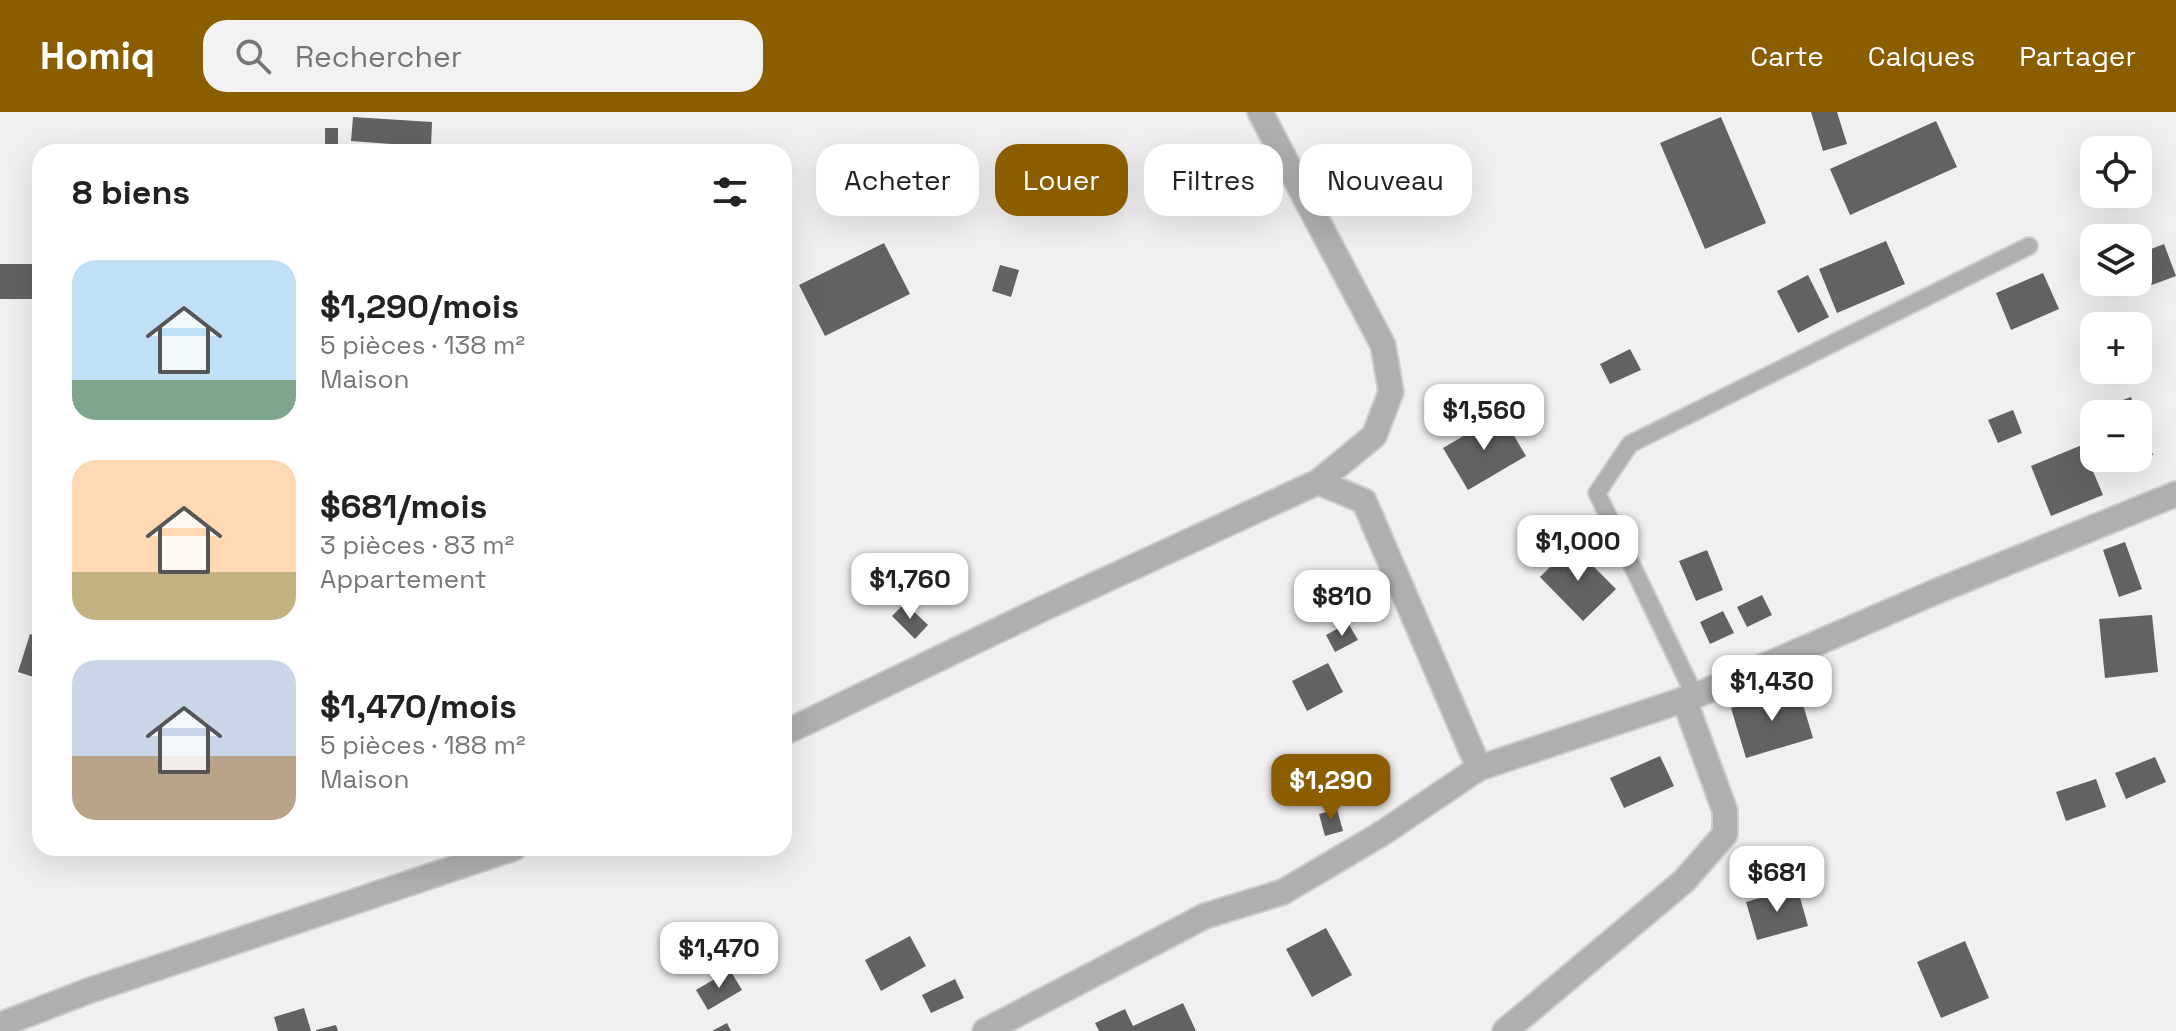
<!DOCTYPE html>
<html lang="fr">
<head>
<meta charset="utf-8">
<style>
	body { margin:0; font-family:"Space Grotesk",sans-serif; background:#f2f2f2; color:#222; height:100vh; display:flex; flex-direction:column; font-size:30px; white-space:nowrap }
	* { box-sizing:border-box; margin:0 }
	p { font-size:26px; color:#767676 }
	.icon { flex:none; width:44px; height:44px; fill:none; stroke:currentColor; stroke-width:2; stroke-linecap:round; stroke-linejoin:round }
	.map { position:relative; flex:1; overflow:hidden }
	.sheet { position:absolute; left:32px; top:32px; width:760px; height:712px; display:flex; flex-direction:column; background:#fff; border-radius:24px; box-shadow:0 8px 32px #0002 }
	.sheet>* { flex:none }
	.banner { position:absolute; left:816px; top:32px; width:760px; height:72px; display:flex; gap:16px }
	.controls { position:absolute; left:2080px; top:24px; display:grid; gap:16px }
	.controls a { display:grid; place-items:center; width:72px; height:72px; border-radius:16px; background:#fff; box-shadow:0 8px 32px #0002; font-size:40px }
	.price { position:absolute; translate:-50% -68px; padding:0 18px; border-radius:16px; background:#fff; color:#222; font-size:26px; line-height:52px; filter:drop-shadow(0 2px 4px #0008) }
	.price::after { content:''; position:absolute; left:50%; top:48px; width:24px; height:18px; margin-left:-12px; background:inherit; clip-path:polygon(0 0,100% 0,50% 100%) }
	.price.active { background:#8a5e00; color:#fff }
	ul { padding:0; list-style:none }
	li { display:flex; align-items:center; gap:24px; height:200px; padding:0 40px }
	li span { display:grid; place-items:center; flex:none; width:224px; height:160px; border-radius:24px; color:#555 }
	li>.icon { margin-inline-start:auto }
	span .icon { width:96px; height:96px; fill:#fffc; stroke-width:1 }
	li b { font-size:34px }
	h2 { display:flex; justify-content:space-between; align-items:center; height:96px; padding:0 40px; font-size:34px }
	.pill { padding:0 28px; border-radius:24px; background:#fff; box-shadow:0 8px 32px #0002; font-size:28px; line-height:72px }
	.pill.active { background:#8a5e00; color:#fff }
	header { display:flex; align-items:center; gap:48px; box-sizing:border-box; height:112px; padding:0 40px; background:#8a5e00; color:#fff }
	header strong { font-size:38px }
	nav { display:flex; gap:44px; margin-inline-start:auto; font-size:28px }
	.search { width:560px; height:72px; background:#f2f2f2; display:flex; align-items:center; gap:20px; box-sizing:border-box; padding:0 28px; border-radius:24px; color:#767676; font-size:30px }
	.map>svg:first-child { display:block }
	.building { fill:#636163 }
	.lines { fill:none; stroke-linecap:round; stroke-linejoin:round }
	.lane-casing { stroke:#ceccce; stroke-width:20 }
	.street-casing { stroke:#ceccce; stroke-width:28 }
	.lane { stroke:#aeb0af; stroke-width:16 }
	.street { stroke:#aeb0af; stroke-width:24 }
</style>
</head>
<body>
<header>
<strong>Homiq</strong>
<div class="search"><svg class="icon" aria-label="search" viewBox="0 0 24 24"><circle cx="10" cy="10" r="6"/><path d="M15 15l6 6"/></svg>Rechercher</div>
<nav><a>Carte</a><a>Calques</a><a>Partager</a></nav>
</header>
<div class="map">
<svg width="2176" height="919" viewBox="0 0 2176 919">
	<rect width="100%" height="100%" fill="#f1eff2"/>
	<!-- building -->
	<g class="building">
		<path d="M 1811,0 L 1837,0 L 1847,32 L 1823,39 Z"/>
		<path d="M 353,5 L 432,10 L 431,35 L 351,29 Z"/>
		<path d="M 1721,5 L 1766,111 L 1705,137 L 1660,31 Z"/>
		<path d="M 1936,9 L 1957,55 L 1850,103 L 1830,57 Z"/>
		<rect x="325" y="16" width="13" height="18"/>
		<path d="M 2138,53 L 2147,75 L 2138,78 Z"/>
		<path d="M 2097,82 L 2127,82 L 2101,92 Z"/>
		<path d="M 1886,129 L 1905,172 L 1837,201 L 1819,157 Z"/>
		<path d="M 884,131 L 910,182 L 825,224 L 799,173 Z"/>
		<path d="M 2164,132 L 2176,164 L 2130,181 L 2126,170 L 2138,170 L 2138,142 Z"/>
		<rect x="0" y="152" width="40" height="35"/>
		<path d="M 1000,153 L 1019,158 L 1011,185 L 992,179 Z"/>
		<path d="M 2043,161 L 2059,197 L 2011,218 L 1996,181 Z"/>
		<path d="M 1808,163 L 1829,205 L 1798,221 L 1777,179 Z"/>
		<path d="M 1630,237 L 1641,258 L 1610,272 L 1600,252 Z"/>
		<path d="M 2131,285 L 2137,302 L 2103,302 L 2101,296 Z"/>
		<path d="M 2013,298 L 2022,321 L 1998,331 L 1988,308 Z"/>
		<path d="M 1501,302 L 1526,344 L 1468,378 L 1443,336 Z"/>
		<path d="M 2138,304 L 2153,343 L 2122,354 L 2119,346 L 2138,346 Z"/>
		<path d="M 2082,333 L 2103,383 L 2051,404 L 2031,354 Z"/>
		<path d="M 2125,430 L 2142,477 L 2119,485 L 2103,438 Z"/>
		<path d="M 1572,433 L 1616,477 L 1583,509 L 1540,465 Z"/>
		<path d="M 1707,438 L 1723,478 L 1696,489 L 1679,449 Z"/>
		<path d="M 1762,483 L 1772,503 L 1747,515 L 1737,495 Z"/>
		<path d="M 905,491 L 928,513 L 915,527 L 892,504 Z"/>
		<path d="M 1723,499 L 1734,521 L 1710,532 L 1700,510 Z"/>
		<path d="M 2152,503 L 2158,560 L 2105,566 L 2099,507 Z"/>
		<path d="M 1348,511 L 1358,528 L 1335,540 L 1326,523 Z"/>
		<path d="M 30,522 L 40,525 L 40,567 L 18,560 Z"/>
		<path d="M 1328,551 L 1343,580 L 1307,599 L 1292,569 Z"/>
		<path d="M 1798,576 L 1813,626 L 1746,646 L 1731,596 Z"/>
		<path d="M 1660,644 L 1674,674 L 1624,696 L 1610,666 Z"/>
		<path d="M 2155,645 L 2166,670 L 2126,687 L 2115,661 Z"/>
		<path d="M 2096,667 L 2106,695 L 2066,709 L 2056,680 Z"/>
		<path d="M 1337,697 L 1343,719 L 1325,724 L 1319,702 Z"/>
		<path d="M 1797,775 L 1808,814 L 1757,828 L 1746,790 Z"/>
		<path d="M 1326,816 L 1352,863 L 1312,885 L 1286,837 Z"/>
		<path d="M 910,824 L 926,854 L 881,879 L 865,848 Z"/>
		<path d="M 1965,829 L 1989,886 L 1941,906 L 1917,850 Z"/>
		<path d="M 730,858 L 742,878 L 708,898 L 696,878 Z"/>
		<path d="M 955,867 L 964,886 L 931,901 L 922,883 Z"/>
		<path d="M 1183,891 L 1196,919 L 1099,919 L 1095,911 L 1125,897 L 1133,914 Z"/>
		<path d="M 304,896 L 311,919 L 278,919 L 274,905 Z"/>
		<path d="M 727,911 L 731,919 L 712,919 Z"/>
		<path d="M 336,913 L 338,919 L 316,919 L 316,918 Z"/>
	</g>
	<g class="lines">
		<!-- lane casing -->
		<g class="lane-casing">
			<path id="lane" d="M 1695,584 L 1597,381 L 1630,332 L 2029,134"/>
		</g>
		<!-- street casing -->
		<g class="street-casing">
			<g id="street">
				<path d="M 1260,0 L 1383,233 L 1391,280 L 1374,324 L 1318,370"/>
				<path d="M 784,621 L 1040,498 L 1318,370 L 1364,389 L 1479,656 L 1695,584 L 1935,480 L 2176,382"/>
				<path d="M 0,913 L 88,879 L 514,736"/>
				<path d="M 985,919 L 1205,804 L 1283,780 L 1381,722 L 1479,656"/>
				<path d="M 1505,919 L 1684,769 L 1725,722 L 1725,699 L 1684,587"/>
			</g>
		</g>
		<!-- lane -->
		<use href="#lane" class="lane"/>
		<!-- street -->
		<use href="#street" class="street"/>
	</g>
</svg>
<div class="controls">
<a><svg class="icon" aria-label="locate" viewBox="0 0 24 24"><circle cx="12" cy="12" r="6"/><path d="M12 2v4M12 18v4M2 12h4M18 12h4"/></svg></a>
<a><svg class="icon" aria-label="layers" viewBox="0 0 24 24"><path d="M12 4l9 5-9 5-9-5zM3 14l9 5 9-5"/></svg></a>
<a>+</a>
<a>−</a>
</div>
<b class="price" style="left:1484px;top:340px">$1,560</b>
<b class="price" style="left:1578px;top:471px">$1,000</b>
<b class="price" style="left:910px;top:509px">$1,760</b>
<b class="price" style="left:1342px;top:526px">$810</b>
<b class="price" style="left:1772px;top:611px">$1,430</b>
<b class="price active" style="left:1331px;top:710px">$1,290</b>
<b class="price" style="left:1777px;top:802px">$681</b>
<b class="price" style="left:719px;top:878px">$1,470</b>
<div class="banner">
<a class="pill">Acheter</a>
<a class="pill active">Louer</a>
<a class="pill">Filtres</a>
<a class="pill">Nouveau</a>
</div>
<section class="sheet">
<h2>8 biens<svg class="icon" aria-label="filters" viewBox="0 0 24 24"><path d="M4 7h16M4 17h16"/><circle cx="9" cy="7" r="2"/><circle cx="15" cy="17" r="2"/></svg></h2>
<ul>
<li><span style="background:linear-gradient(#bfe0f5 75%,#7fa58c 0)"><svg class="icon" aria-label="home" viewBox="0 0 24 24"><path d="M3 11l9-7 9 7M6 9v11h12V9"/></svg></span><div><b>$1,290/mois</b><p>5 pièces · 138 m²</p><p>Maison</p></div></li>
<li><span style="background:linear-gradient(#ffd9b3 70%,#c2b280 0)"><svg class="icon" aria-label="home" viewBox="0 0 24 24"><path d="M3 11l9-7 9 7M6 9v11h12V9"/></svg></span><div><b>$681/mois</b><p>3 pièces · 83 m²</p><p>Appartement</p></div></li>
<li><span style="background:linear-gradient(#c9d6e8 60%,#b9a48a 0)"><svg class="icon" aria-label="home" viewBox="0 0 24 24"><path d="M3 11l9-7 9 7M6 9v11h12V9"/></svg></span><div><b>$1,470/mois</b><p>5 pièces · 188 m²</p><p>Maison</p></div></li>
</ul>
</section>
</div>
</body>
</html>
